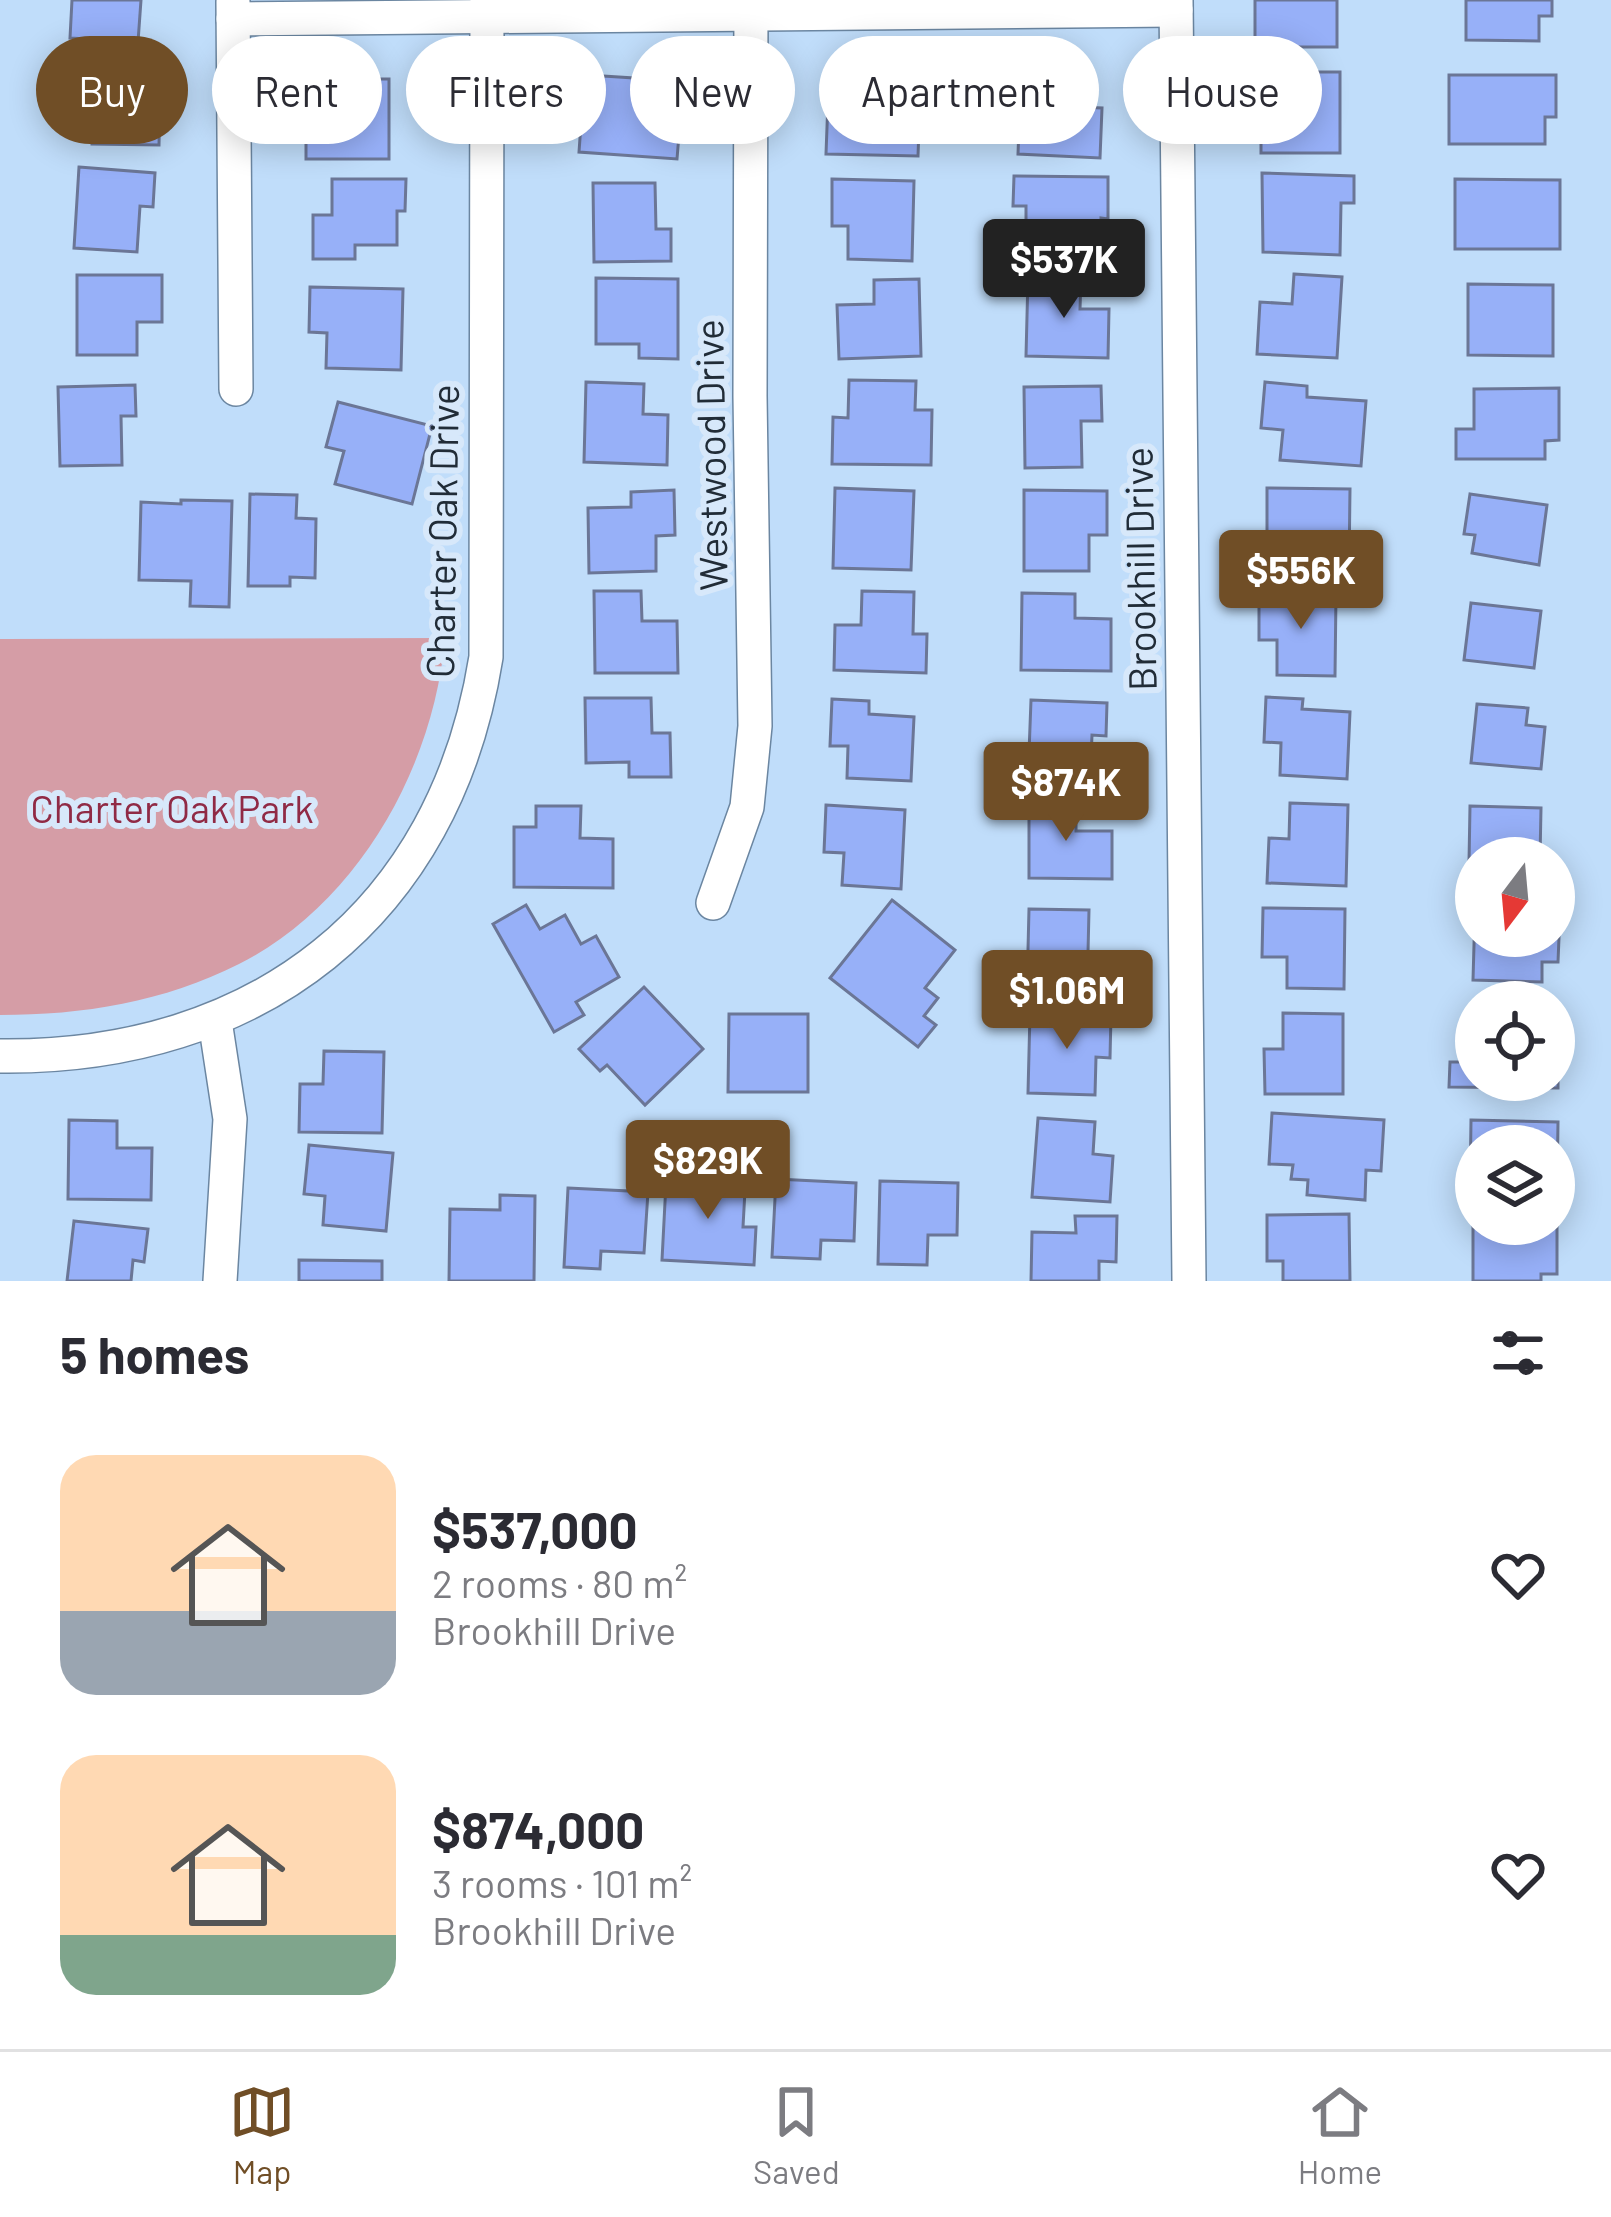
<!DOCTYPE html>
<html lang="en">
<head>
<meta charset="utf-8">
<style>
	body { margin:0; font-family:Barlow,sans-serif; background:#f7f7f7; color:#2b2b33; height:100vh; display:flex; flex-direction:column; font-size:45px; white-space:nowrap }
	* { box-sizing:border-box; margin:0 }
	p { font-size:39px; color:#7c7c81 }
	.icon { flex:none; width:66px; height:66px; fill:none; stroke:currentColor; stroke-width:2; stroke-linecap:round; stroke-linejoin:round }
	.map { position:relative; height:1281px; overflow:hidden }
	.details { display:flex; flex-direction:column; background:#fff; flex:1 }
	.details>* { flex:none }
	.hud { position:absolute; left:36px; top:36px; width:1539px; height:108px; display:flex; gap:24px }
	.needle { width:78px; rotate:196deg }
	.tools { position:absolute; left:1455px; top:837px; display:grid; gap:24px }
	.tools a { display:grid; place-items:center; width:120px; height:120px; border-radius:50%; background:#fff; box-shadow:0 6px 30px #0003; font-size:60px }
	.price { position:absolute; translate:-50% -102px; padding:0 27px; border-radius:12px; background:#704e26; color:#fff; font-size:39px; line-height:78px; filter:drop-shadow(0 3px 6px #0008) }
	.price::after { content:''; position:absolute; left:50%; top:72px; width:36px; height:27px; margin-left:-18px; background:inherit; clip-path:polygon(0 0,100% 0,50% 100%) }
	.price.active { background:#222; color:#fff }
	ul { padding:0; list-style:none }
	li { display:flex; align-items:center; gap:36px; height:300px; padding:0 60px }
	li span { display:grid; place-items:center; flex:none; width:336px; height:240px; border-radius:36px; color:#555 }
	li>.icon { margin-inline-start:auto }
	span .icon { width:144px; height:144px; fill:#fffc; stroke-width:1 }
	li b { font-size:51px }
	h2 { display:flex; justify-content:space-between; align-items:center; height:144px; padding:0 60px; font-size:51px }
	.pill { padding:0 42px; border-radius:54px; background:#fff; box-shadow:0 6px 30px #0003; font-size:42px; line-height:108px }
	.pill.active { background:#704e26; color:#fff }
	.dock { display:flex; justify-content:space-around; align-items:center; height:168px; border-top:3px solid #e1e1e2; background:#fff; font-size:33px; color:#7c7c81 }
	.dock a { display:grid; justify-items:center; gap:6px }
	.dock .active { color:#704e26 }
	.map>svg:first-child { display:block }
	.green { fill:#d59da6 }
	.building { fill:#97b0f8; stroke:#6b7696; stroke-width:3 }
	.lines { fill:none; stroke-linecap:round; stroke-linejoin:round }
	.minor-casing { stroke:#6b86a1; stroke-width:36 }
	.minor { stroke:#fff; stroke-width:33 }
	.labels { text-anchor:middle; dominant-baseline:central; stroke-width:12; stroke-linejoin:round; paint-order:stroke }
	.street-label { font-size:39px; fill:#212c37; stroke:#d7e8fa }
	.park-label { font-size:39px; fill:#902a45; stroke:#d7e8fa }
</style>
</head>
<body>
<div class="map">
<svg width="1611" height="1281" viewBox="0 0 1611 1281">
	<rect width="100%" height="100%" fill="#c0ddfa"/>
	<!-- green -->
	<path class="green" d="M 445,638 C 434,767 358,904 239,964 C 164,1002 83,1015 0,1015 L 0,639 Z"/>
	<!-- building -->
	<g class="building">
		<path d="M 72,0 L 141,0 L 138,42 L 70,38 Z"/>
		<rect x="1255" y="0" width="82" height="47"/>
		<path d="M 1466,0 L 1552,0 L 1552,16 L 1539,16 L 1539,41 L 1466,40 Z"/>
		<path d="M 76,62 L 140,63 L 139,97 L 160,97 L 159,145 L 92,144 L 92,129 L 75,128 Z"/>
		<rect x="1261" y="72" width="79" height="81"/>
		<path d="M 1021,73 L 1079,76 L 1077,107 L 1102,108 L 1100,158 L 1018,154 Z"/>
		<path d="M 829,74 L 906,76 L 905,128 L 919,128 L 918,156 L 826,154 Z"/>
		<path d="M 1449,75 L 1556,75 L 1556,117 L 1545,117 L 1545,144 L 1449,144 Z"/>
		<path d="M 603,76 L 649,79 L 647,107 L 681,110 L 677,159 L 579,152 L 583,96 L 602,98 Z"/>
		<path d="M 339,79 L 389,79 L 389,159 L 306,159 L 306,111 L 339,111 Z"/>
		<path d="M 79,167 L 155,173 L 153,207 L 140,206 L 137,252 L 74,248 Z"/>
		<path d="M 1262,173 L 1354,176 L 1354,203 L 1341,203 L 1340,255 L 1263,252 Z"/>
		<path d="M 1014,176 L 1108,177 L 1108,219 L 1101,218 L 1101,257 L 1026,257 L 1026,206 L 1013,206 Z"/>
		<path d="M 332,179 L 406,179 L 405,211 L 397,211 L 397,245 L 355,245 L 355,259 L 313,259 L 313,215 L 332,215 Z"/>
		<path d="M 832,179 L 914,181 L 912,261 L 848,259 L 848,226 L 832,226 Z"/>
		<path d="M 1455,179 L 1560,180 L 1560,249 L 1455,249 Z"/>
		<path d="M 593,183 L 655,183 L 656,229 L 671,229 L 671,261 L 594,262 Z"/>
		<path d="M 1294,274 L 1342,277 L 1337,358 L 1257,354 L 1260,302 L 1292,304 Z"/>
		<path d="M 77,275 L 162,275 L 162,322 L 137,322 L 137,355 L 77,355 Z"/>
		<path d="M 1028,277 L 1081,278 L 1080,309 L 1109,309 L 1108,358 L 1026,356 Z"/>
		<path d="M 596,278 L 678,279 L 678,359 L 639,358 L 639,344 L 596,344 Z"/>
		<path d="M 919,279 L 921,356 L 839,359 L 837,305 L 874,304 L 874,280 Z"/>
		<path d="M 1468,284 L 1553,285 L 1553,356 L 1468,355 Z"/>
		<path d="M 310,287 L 403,289 L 401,370 L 326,368 L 327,333 L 309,332 Z"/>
		<path d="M 849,380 L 916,381 L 915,410 L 932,410 L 931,465 L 832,464 L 833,417 L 848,418 Z"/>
		<path d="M 586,382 L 644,384 L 643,414 L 668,415 L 667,465 L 584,462 Z"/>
		<path d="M 1265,382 L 1307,386 L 1307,397 L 1366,401 L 1361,466 L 1280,460 L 1283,430 L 1261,428 Z"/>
		<path d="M 135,385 L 136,416 L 121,416 L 122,465 L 60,466 L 58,387 Z"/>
		<path d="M 1101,386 L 1102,421 L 1081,421 L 1082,467 L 1025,468 L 1024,387 Z"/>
		<path d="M 1559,388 L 1559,440 L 1545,441 L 1545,459 L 1456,459 L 1456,429 L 1474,429 L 1474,389 Z"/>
		<path d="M 338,402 L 432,426 L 412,504 L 335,484 L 344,451 L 326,447 Z"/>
		<path d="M 835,488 L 914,491 L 911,570 L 833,568 Z"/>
		<path d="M 1267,488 L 1350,489 L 1349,568 L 1300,567 L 1300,536 L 1267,536 Z"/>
		<path d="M 674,490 L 675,535 L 656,536 L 656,571 L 589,573 L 588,508 L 631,507 L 631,492 Z"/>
		<path d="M 1024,490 L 1107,491 L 1107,535 L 1089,535 L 1089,571 L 1024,571 Z"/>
		<path d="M 250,494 L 297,495 L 296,518 L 316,519 L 315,578 L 290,577 L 290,586 L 248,586 Z"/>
		<path d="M 1470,494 L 1547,505 L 1539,565 L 1472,553 L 1475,535 L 1464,534 Z"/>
		<path d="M 181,500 L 232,501 L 229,607 L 190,606 L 191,581 L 139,580 L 141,502 L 181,504 Z"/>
		<path d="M 594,591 L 641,591 L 642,621 L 677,621 L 678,673 L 595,673 Z"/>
		<path d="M 862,591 L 914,592 L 913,634 L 927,634 L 926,673 L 834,670 L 835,625 L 861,625 Z"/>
		<path d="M 1022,593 L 1075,594 L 1075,618 L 1111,619 L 1111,671 L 1021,670 Z"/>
		<path d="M 1259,594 L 1336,594 L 1335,676 L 1277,675 L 1277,640 L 1259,640 Z"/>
		<path d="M 1471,603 L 1541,611 L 1534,668 L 1464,660 Z"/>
		<path d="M 1266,697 L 1303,699 L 1302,709 L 1350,712 L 1347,779 L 1280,775 L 1281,743 L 1264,742 Z"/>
		<path d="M 585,698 L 651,698 L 652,733 L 670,733 L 671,777 L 629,777 L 629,762 L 586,763 Z"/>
		<path d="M 832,699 L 869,701 L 869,714 L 914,717 L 911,781 L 847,778 L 848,746 L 830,746 Z"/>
		<path d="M 1031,700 L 1107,703 L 1106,736 L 1092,735 L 1090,783 L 1028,780 Z"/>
		<path d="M 1477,704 L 1528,708 L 1526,725 L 1545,727 L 1541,769 L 1471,763 Z"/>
		<path d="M 1029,798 L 1076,799 L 1076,831 L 1112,831 L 1112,879 L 1029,878 Z"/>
		<path d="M 1290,803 L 1348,805 L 1346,886 L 1267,883 L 1269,838 L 1289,839 Z"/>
		<path d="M 826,805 L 905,810 L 901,889 L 842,885 L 844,853 L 824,852 Z"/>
		<path d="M 536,806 L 581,806 L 580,838 L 613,839 L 613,888 L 514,887 L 514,827 L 536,827 Z"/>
		<path d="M 1470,806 L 1541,808 L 1540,858 L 1476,858 L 1476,863 L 1469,863 Z"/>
		<path d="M 892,900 L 955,950 L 925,988 L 938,998 L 924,1016 L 936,1025 L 918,1047 L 830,978 Z"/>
		<path d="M 526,905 L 540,929 L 565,915 L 581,944 L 596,936 L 619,977 L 576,1002 L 584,1015 L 554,1032 L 493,924 Z"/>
		<path d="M 1263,908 L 1345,909 L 1344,989 L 1287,988 L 1287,957 L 1262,957 Z"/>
		<path d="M 1029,909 L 1089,910 L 1088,953 L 1106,953 L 1105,991 L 1027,990 Z"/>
		<path d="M 1475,910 L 1476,936 L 1554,936 L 1554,912 L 1560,913 L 1558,962 L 1542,962 L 1542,982 L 1473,980 Z"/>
		<path d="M 644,987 L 703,1049 L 645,1105 L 607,1065 L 600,1071 L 579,1049 Z"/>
		<path d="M 1030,1013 L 1111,1015 L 1110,1058 L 1096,1057 L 1095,1095 L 1028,1093 Z"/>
		<path d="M 1283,1013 L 1343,1014 L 1343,1094 L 1265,1094 L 1264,1049 L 1283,1049 Z"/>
		<path d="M 729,1014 L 808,1014 L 808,1092 L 728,1092 Z"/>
		<path d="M 1471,1016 L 1476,1016 L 1476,1080 L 1554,1080 L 1554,1016 L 1558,1016 L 1558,1088 L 1449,1087 L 1450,1062 L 1471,1062 Z"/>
		<path d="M 324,1051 L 384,1052 L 382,1133 L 299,1132 L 300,1084 L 323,1084 Z"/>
		<path d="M 1272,1113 L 1384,1120 L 1381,1171 L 1366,1170 L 1365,1200 L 1307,1195 L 1308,1180 L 1291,1179 L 1293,1165 L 1269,1164 Z"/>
		<path d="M 1038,1118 L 1095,1122 L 1093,1154 L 1113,1156 L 1110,1202 L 1032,1197 Z"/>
		<path d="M 69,1120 L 117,1121 L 117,1148 L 152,1148 L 151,1200 L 68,1199 Z"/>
		<path d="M 1471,1120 L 1558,1122 L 1557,1193 L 1554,1146 L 1476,1146 L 1476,1191 L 1470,1191 Z"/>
		<path d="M 309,1145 L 393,1153 L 386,1231 L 323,1225 L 325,1196 L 304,1194 Z"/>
		<path d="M 715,1170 L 746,1172 L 743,1227 L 756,1227 L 754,1265 L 662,1260 L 666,1183 L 714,1185 Z"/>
		<path d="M 776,1179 L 856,1183 L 854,1241 L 821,1240 L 820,1259 L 772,1257 Z"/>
		<path d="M 880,1181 L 958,1183 L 957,1235 L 928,1235 L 927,1265 L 878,1264 Z"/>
		<path d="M 568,1188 L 648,1192 L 644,1253 L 601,1251 L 600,1269 L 564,1267 Z"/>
		<path d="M 500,1195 L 535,1196 L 534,1281 L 449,1281 L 450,1209 L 500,1210 Z"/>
		<path d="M 1349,1214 L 1350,1281 L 1283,1281 L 1283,1261 L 1267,1261 L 1267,1215 Z"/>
		<path d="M 1075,1216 L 1117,1216 L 1116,1262 L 1099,1261 L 1099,1281 L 1031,1281 L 1032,1232 L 1076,1233 Z"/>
		<path d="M 74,1221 L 148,1229 L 144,1262 L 133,1260 L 131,1281 L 67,1281 Z"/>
		<path d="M 1473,1224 L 1557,1224 L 1557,1274 L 1541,1274 L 1541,1281 L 1473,1281 Z"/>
		<path d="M 299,1260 L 382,1261 L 382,1281 L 299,1281 Z"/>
	</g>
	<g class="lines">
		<!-- minor casing -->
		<g class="minor-casing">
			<g id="minor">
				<path d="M 1176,0 L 1189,1281"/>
				<path d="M 233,2 L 236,389"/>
				<path d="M 233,19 L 1176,10"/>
				<path d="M 713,903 L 747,807 L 755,726 L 750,396 L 751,0"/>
				<path d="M 215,1021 L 230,1119 L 220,1281"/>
				<path d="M 0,1056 C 257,1059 445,915 486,657 L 487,0"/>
			</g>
		</g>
		<!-- minor -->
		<use href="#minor" class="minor"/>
	</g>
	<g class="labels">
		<!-- street labels -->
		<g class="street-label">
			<text transform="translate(710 455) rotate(-91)">Westwood Drive</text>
			<text transform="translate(441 531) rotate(-89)">Charter Oak Drive</text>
			<text transform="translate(1139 569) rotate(-91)">Brookhill Drive</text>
		</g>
		<!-- park labels -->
		<g class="park-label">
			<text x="172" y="807">Charter Oak Park</text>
		</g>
	</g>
</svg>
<div class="tools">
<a><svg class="needle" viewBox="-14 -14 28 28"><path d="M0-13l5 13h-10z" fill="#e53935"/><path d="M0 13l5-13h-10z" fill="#7c7c81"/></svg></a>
<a><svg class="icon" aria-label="locate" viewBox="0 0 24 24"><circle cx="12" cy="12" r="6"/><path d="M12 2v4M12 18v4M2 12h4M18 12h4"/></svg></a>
<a><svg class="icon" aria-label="layers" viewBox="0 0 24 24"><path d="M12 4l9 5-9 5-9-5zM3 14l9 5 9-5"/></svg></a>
</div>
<b class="price active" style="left:1064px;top:321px">$537K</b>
<b class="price" style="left:1301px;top:632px">$556K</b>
<b class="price" style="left:1066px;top:844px">$874K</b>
<b class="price" style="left:1067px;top:1052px">$1.06M</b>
<b class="price" style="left:708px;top:1222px">$829K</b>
<div class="hud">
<a class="pill active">Buy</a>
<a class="pill">Rent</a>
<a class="pill">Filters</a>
<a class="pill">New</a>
<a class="pill">Apartment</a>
<a class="pill">House</a>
</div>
</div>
<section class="details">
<h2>5 homes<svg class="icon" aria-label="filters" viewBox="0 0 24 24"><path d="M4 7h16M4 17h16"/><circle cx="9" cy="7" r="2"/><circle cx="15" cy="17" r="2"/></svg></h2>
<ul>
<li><span style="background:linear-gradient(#ffd9b3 65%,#9aa5b1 0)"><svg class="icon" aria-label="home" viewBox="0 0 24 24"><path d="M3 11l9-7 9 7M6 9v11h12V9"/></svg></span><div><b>$537,000</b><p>2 rooms · 80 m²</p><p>Brookhill Drive</p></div><svg class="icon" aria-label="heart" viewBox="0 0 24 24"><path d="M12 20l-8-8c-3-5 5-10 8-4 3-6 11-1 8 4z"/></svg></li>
<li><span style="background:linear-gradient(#ffd9b3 75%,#7fa58c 0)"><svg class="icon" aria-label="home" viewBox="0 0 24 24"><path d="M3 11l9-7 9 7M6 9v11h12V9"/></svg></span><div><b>$874,000</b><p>3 rooms · 101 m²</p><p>Brookhill Drive</p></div><svg class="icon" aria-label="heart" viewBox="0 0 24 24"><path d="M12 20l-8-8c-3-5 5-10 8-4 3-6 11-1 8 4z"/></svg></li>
</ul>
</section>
<nav class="dock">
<a class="active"><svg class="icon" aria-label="map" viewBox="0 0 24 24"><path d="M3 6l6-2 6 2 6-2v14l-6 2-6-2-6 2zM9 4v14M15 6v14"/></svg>Map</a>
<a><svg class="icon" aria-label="saved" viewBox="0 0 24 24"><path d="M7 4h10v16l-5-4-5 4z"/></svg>Saved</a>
<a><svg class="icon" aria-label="home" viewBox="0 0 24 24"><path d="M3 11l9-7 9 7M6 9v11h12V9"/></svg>Home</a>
</nav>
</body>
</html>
